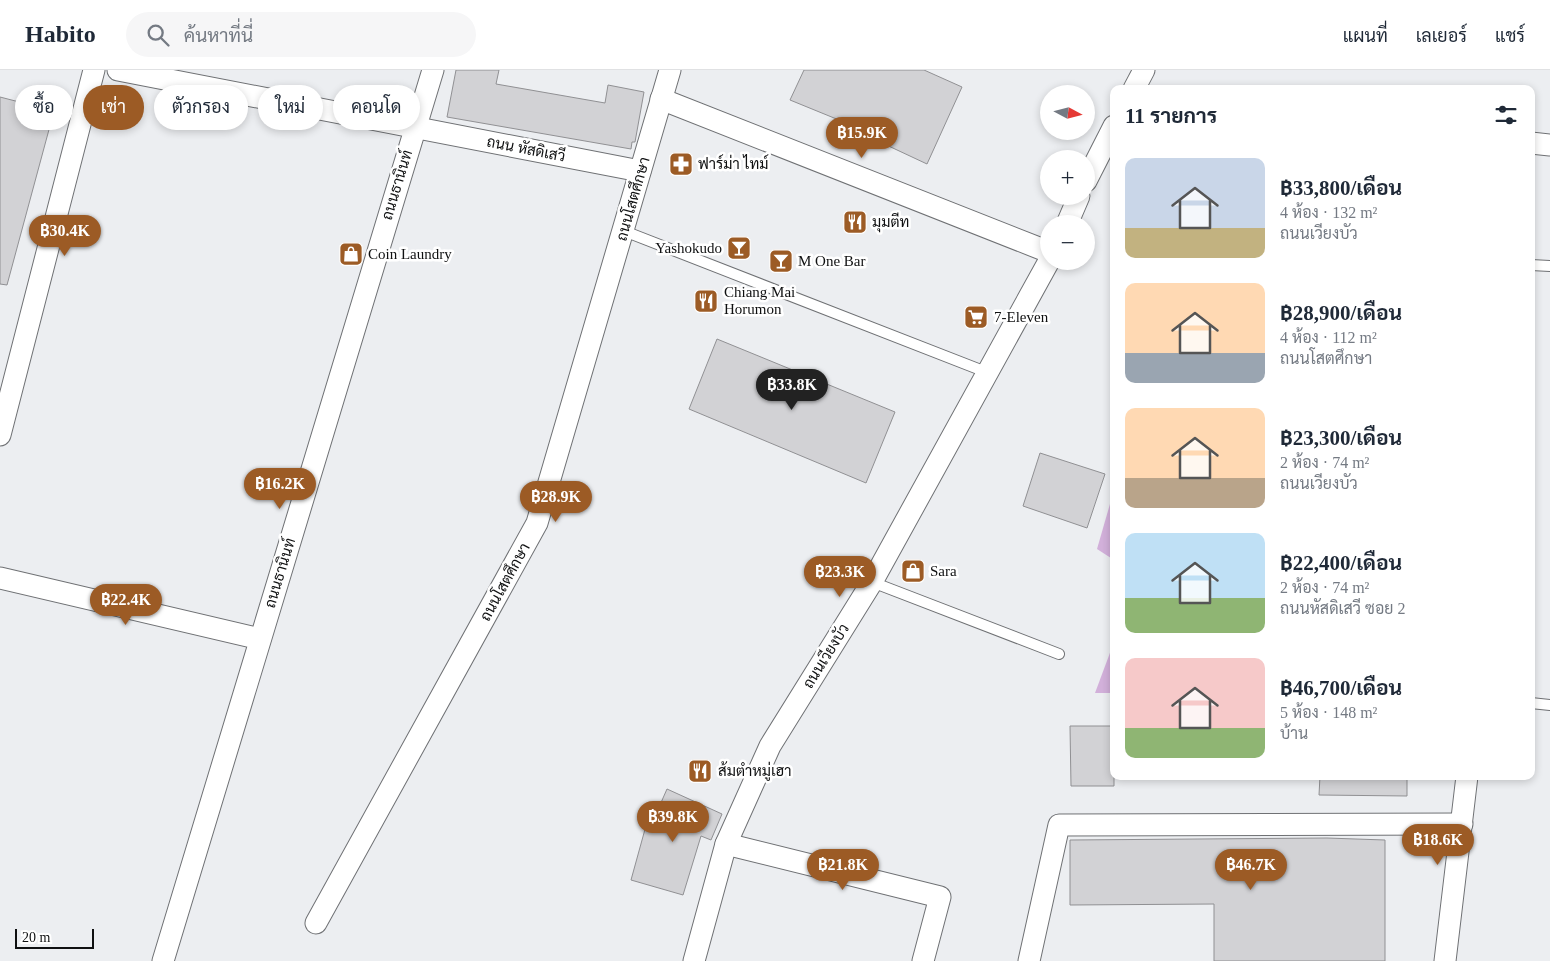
<!DOCTYPE html>
<html lang="th">
<head>
<meta charset="utf-8">
<style>
	body { margin:0; font-family:"Times New Roman",Sarabun,serif; background:#f6f6f7; color:#1f2937; height:100vh; display:flex; flex-direction:column; font-size:19px; white-space:nowrap }
	* { box-sizing:border-box; margin:0 }
	p { font-size:16px; color:#747a83 }
	.icon { flex:none; width:28px; height:28px; fill:none; stroke:currentColor; stroke-width:2; stroke-linecap:round; stroke-linejoin:round }
	.map { position:relative; flex:1; overflow:hidden }
	.details { position:absolute; left:1110px; top:15px; width:425px; height:695px; display:flex; flex-direction:column; background:#fff; border-radius:10px; box-shadow:0 2px 8px #0003 }
	.details>* { flex:none }
	.hud { position:absolute; left:15px; top:15px; width:475px; height:45px; display:flex; gap:10px }
	.needle { width:32px; rotate:97deg }
	.fabs { position:absolute; left:1040px; top:15px; display:grid; gap:10px }
	.fabs a { display:grid; place-items:center; width:55px; height:55px; border-radius:50%; background:#fff; box-shadow:0 2px 8px #0003; font-size:25px }
	.scale { position:absolute; left:15px; bottom:12px; width:79px; box-sizing:border-box; padding-left:5px; border:2px solid #0f1011; border-top:0; font-size:14px; line-height:18px; white-space:nowrap; color:#0f1011; -webkit-text-stroke:4px #fff; paint-order:stroke }
	.price { position:absolute; translate:-50% -42px; padding:0 11px; border-radius:18px; background:#9c5b25; color:#fff; font-size:16px; line-height:32px; filter:drop-shadow(0 1px 2px #0008) }
	.price::after { content:''; position:absolute; left:50%; top:30px; width:15px; height:11px; margin-left:-8px; background:inherit; clip-path:polygon(0 0,100% 0,50% 100%) }
	.price.selected { background:#222; color:#fff }
	ul { padding:0; list-style:none }
	li { display:flex; align-items:center; gap:15px; height:125px; padding:0 15px }
	li span { display:grid; place-items:center; flex:none; width:140px; height:100px; border-radius:10px; color:#555 }
	li>.icon { margin-inline-start:auto }
	span .icon { width:60px; height:60px; fill:#fffc; stroke-width:1 }
	li b { font-size:21px }
	h2 { display:flex; justify-content:space-between; align-items:center; height:60px; padding:0 15px; font-size:21px }
	.chip { padding:0 18px; border-radius:22px; background:#fff; box-shadow:0 2px 8px #0003; font-size:18px; line-height:45px }
	.chip.selected { background:#9c5b25; color:#fff }
	header { display:flex; align-items:center; gap:30px; box-sizing:border-box; height:70px; padding:0 25px; background:#fff; border-bottom:1px solid #e0e1e3 }
	header strong { font-size:24px }
	nav { display:flex; gap:28px; margin-inline-start:auto; font-size:18px }
	.search { width:350px; height:45px; background:#f6f6f7; display:flex; align-items:center; gap:12px; box-sizing:border-box; padding:0 18px; border-radius:28px; color:#747a83; font-size:19px }
	.map>svg:first-child { display:block }
	.green { fill:#d2b0da }
	.building { fill:#d2d2d5; stroke:#909093 }
	.lines { fill:none; stroke-linecap:round; stroke-linejoin:round }
	.lane-casing { stroke:#6f7174; stroke-width:12 }
	.street-casing { stroke:#6f7174; stroke-width:23 }
	.lane { stroke:#fff; stroke-width:10 }
	.street { stroke:#fff; stroke-width:21 }
	.labels { text-anchor:middle; dominant-baseline:central; stroke-width:5; stroke-linejoin:round; paint-order:stroke }
	.street-label { font-size:15px; fill:#0f1011; stroke:#fff }
	.poi-label { font-size:15px; fill:#0f1011; stroke:#fff; text-anchor:start }
</style>
</head>
<body>
<header>
<strong>Habito</strong>
<div class="search"><svg class="icon" aria-label="search" viewBox="0 0 24 24"><circle cx="10" cy="10" r="6"/><path d="M15 15l6 6"/></svg>ค้นหาที่นี่</div>
<nav><a>แผนที่</a><a>เลเยอร์</a><a>แชร์</a></nav>
</header>
<div class="map">
<svg width="1550" height="891" viewBox="0 0 1550 891">
	<rect width="100%" height="100%" fill="#eceef1"/>
	<!-- green -->
	<g class="green">
		<path d="M 1114,420 L 1114,490 L 1097,479 Z"/>
		<path d="M 1114,572 L 1114,623 L 1095,623 Z"/>
	</g>
	<!-- building -->
	<g class="building">
		<path d="M 456,0 L 499,0 L 496,14 L 605,33 L 608,15 L 644,22 L 635,72 L 632,72 L 631,79 L 447,47 Z"/>
		<path d="M 804,0 L 924,0 L 962,17 L 927,94 L 880,72 L 883,68 L 790,30 Z"/>
		<path d="M 0,27 L 54,41 L 7,215 L 0,214 Z"/>
		<path d="M 717,269 L 895,342 L 866,413 L 689,339 Z"/>
		<path d="M 1040,383 L 1105,404 L 1087,458 L 1023,436 Z"/>
		<path d="M 1070,656 L 1114,656 L 1114,716 L 1071,716 Z"/>
		<path d="M 1320,706 L 1407,706 L 1407,726 L 1319,725 Z"/>
		<path d="M 667,719 L 722,744 L 711,770 L 701,766 L 683,825 L 631,810 L 647,752 L 652,753 Z"/>
		<path d="M 1327,768 L 1385,770 L 1385,891 L 1214,891 L 1214,834 L 1070,835 L 1070,770 Z"/>
	</g>
	<g class="lines">
		<!-- lane casing -->
		<g class="lane-casing">
			<g id="lane">
				<path d="M 624,161 L 986,302"/>
				<path d="M 1531,195 L 1550,196"/>
				<path d="M 872,512 L 1059,584"/>
				<path d="M 1531,633 L 1550,635"/>
			</g>
		</g>
		<!-- street casing -->
		<g class="street-casing">
			<g id="street">
				<path d="M 118,0 L 640,101"/>
				<path d="M 1134,19 L 1144,0"/>
				<path d="M 661,29 L 1049,182"/>
				<path d="M 1531,73 L 1550,75"/>
				<path d="M 1086,111 L 1114,56"/>
				<path d="M 1067,154 L 1079,126"/>
				<path d="M 0,365 L 94,0"/>
				<path d="M 0,508 L 260,569"/>
				<path d="M 726,774 L 940,827 L 923,891"/>
				<path d="M 316,853 L 537,453 L 670,0"/>
				<path d="M 163,891 L 433,0"/>
				<path d="M 694,891 L 726,774 L 770,676 L 872,512 L 1049,191"/>
				<path d="M 1029,891 L 1059,755 L 1462,754"/>
				<path d="M 1445,891 L 1467,706"/>
			</g>
		</g>
		<!-- lane -->
		<use href="#lane" class="lane"/>
		<!-- street -->
		<use href="#street" class="street"/>
	</g>
	<!-- icons -->
	<defs>
		<g id="pharmacy-square" transform="scale(1.25)"><rect x="-9" y="-9" width="18" height="18" rx="4" fill="#9c5b25" stroke="#fff"/><path d="M-2-6h4v4h4v4h-4v4h-4v-4h-4v-4h4Z" fill="#fff"/></g>
		<g id="restaurant-square" transform="scale(1.25)"><rect x="-9" y="-9" width="18" height="18" rx="4" fill="#9c5b25" stroke="#fff"/><path d="M-5-6h1v4h1v-4h1v4h1v-4h1v5L-1.5 .5V6h-2V.5L-5-1ZM5-6V6H3V1.5H1.5Q1.5-4 5-6Z" fill="#fff"/></g>
		<g id="bar-square" transform="scale(1.25)"><rect x="-9" y="-9" width="18" height="18" rx="4" fill="#9c5b25" stroke="#fff"/><path d="M-6-5H6L.8 .8V4.5H3.5V6h-7V4.5H-.8V.8Z" fill="#fff"/></g>
		<g id="shop-square" transform="scale(1.25)"><rect x="-9" y="-9" width="18" height="18" rx="4" fill="#9c5b25" stroke="#fff"/><path d="M-5-2.5h2.3a2.7 3.5 0 0 1 5.4 0H5L5.5 6h-11ZM-1.5-2.5h3a1.5 2.3 0 0 0-3 0Z" fill="#fff"/></g>
		<g id="supermarket-square" transform="scale(1.25)"><rect x="-9" y="-9" width="18" height="18" rx="4" fill="#9c5b25" stroke="#fff"/><path d="M-6-5.5h2.5l.6 2H6L4.5 2H-2.5L-4.4-4H-6ZM-1.5 3.2a1.3 1.3 0 1 0 .1 0ZM3 3.2a1.3 1.3 0 1 0 .1 0Z" fill="#fff"/></g>
	</defs>
	<g fill-rule="evenodd">
		<use href="#pharmacy-square" x="681" y="94"/>
		<use href="#restaurant-square" x="855" y="152"/>
		<use href="#bar-square" x="739" y="178"/>
		<use href="#shop-square" x="351" y="184"/>
		<use href="#bar-square" x="781" y="191"/>
		<use href="#restaurant-square" x="706" y="231"/>
		<use href="#supermarket-square" x="976" y="247"/>
		<use href="#shop-square" x="913" y="501"/>
		<use href="#restaurant-square" x="700" y="701"/>
	</g>
	<g class="labels">
		<!-- street labels -->
		<g class="street-label">
			<text transform="translate(526 79) rotate(11)">ถนน หัสดิเสวี</text>
			<text transform="translate(397 115) rotate(-73)">ถนนธานินท์</text>
			<text transform="translate(633 129) rotate(-74)">ถนนโสตศึกษา</text>
			<text transform="translate(280 503) rotate(-73)">ถนนธานินท์</text>
			<text transform="translate(505 512) rotate(-61)">ถนนโสตศึกษา</text>
			<text transform="translate(826 586) rotate(-58)">ถนนเวียงบัว</text>
		</g>
		<!-- poi labels -->
		<g class="poi-label">
			<text x="698" y="94">ฟาร์ม่า ไทม์</text>
			<text x="872" y="152">มุมตีท</text>
			<text x="722" y="178" text-anchor="end">Yashokudo</text>
			<text x="368" y="184">Coin Laundry</text>
			<text x="798" y="191">M One Bar</text>
			<text x="724" y="222">Chiang Mai<tspan x="724" dy="17">Horumon</tspan></text>
			<text x="994" y="247">7-Eleven</text>
			<text x="930" y="501">Sara</text>
			<text x="718" y="701">ส้มตำหมู่เฮา</text>
		</g>
	</g>
</svg>
<div class="fabs">
<a><svg class="needle" viewBox="-14 -14 28 28"><path d="M0-13l5 13h-10z" fill="#e53935"/><path d="M0 13l5-13h-10z" fill="#747a83"/></svg></a>
<a>+</a>
<a>−</a>
</div>
<div class="scale">20 m</div>
<b class="price" style="left:862px;top:89px">฿15.9K</b>
<b class="price" style="left:65px;top:187px">฿30.4K</b>
<b class="price selected" style="left:792px;top:341px">฿33.8K</b>
<b class="price" style="left:280px;top:440px">฿16.2K</b>
<b class="price" style="left:556px;top:453px">฿28.9K</b>
<b class="price" style="left:840px;top:528px">฿23.3K</b>
<b class="price" style="left:126px;top:556px">฿22.4K</b>
<b class="price" style="left:673px;top:773px">฿39.8K</b>
<b class="price" style="left:1438px;top:796px">฿18.6K</b>
<b class="price" style="left:843px;top:821px">฿21.8K</b>
<b class="price" style="left:1251px;top:821px">฿46.7K</b>
<div class="hud">
<a class="chip">ซื้อ</a>
<a class="chip selected">เช่า</a>
<a class="chip">ตัวกรอง</a>
<a class="chip">ใหม่</a>
<a class="chip">คอนโด</a>
</div>
<section class="details">
<h2>11 รายการ<svg class="icon" aria-label="filters" viewBox="0 0 24 24"><path d="M4 7h16M4 17h16"/><circle cx="9" cy="7" r="2"/><circle cx="15" cy="17" r="2"/></svg></h2>
<ul>
<li><span style="background:linear-gradient(#c9d6e8 70%,#c2b280 0)"><svg class="icon" aria-label="home" viewBox="0 0 24 24"><path d="M3 11l9-7 9 7M6 9v11h12V9"/></svg></span><div><b>฿33,800/เดือน</b><p>4 ห้อง · 132 m²</p><p>ถนนเวียงบัว</p></div></li>
<li><span style="background:linear-gradient(#ffd9b3 70%,#9aa5b1 0)"><svg class="icon" aria-label="home" viewBox="0 0 24 24"><path d="M3 11l9-7 9 7M6 9v11h12V9"/></svg></span><div><b>฿28,900/เดือน</b><p>4 ห้อง · 112 m²</p><p>ถนนโสตศึกษา</p></div></li>
<li><span style="background:linear-gradient(#ffd9b3 70%,#b9a48a 0)"><svg class="icon" aria-label="home" viewBox="0 0 24 24"><path d="M3 11l9-7 9 7M6 9v11h12V9"/></svg></span><div><b>฿23,300/เดือน</b><p>2 ห้อง · 74 m²</p><p>ถนนเวียงบัว</p></div></li>
<li><span style="background:linear-gradient(#bfe0f5 65%,#8fb573 0)"><svg class="icon" aria-label="home" viewBox="0 0 24 24"><path d="M3 11l9-7 9 7M6 9v11h12V9"/></svg></span><div><b>฿22,400/เดือน</b><p>2 ห้อง · 74 m²</p><p>ถนนหัสดิเสวี ซอย 2</p></div></li>
<li><span style="background:linear-gradient(#f6c9c9 70%,#8fb573 0)"><svg class="icon" aria-label="home" viewBox="0 0 24 24"><path d="M3 11l9-7 9 7M6 9v11h12V9"/></svg></span><div><b>฿46,700/เดือน</b><p>5 ห้อง · 148 m²</p><p>บ้าน</p></div></li>
</ul>
</section>
</div>
</body>
</html>
